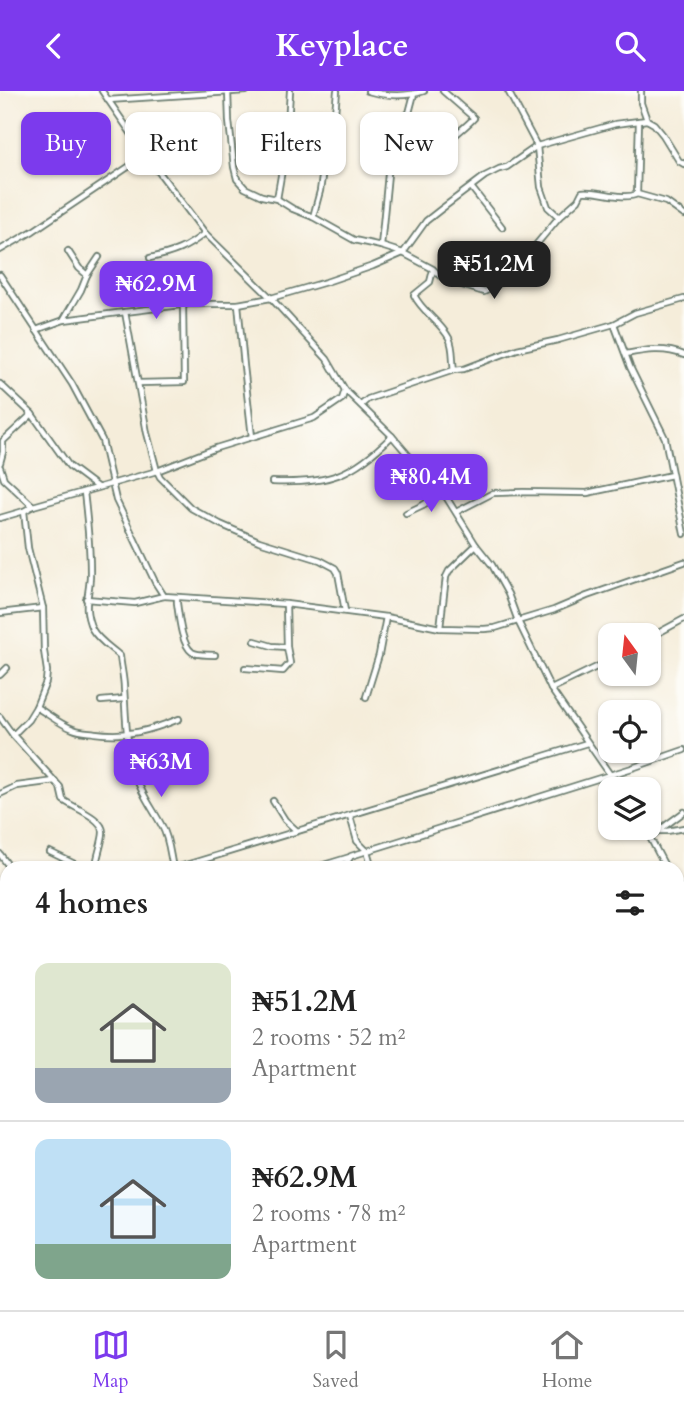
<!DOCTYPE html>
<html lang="en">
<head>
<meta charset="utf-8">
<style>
	body { margin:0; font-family:Cardo,serif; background:#f6f6f6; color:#222; height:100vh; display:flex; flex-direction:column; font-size:26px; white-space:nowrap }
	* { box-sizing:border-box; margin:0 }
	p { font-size:23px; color:#767676 }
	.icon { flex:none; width:38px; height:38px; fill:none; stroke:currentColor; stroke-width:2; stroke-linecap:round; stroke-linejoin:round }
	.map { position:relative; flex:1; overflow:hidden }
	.details { position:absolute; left:0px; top:770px; width:684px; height:450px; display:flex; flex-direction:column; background:#fff; border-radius:21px 21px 0 0; box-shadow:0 2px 5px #0004 }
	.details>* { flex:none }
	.top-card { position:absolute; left:21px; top:21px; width:642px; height:63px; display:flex; gap:14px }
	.needle { width:46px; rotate:345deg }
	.fabs { position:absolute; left:598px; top:532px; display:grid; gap:14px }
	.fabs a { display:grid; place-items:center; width:63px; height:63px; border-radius:14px; background:#fff; box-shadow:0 2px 5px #0004; font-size:35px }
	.price { position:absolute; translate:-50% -60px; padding:0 16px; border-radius:14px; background:#7c3aed; color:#fff; font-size:23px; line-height:46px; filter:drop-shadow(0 2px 4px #0008) }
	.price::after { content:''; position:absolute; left:50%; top:42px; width:21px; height:16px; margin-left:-10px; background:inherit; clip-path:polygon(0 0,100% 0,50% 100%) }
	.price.current { background:#222; color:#fff }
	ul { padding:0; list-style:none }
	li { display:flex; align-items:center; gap:21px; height:175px; padding:0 35px }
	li+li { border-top:2px solid #e0e0e0 }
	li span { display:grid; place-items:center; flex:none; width:196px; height:140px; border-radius:14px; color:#555 }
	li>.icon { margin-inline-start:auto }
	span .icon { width:84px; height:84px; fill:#fffc; stroke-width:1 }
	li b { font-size:30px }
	h2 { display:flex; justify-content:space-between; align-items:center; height:84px; padding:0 35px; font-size:30px }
	.tag { padding:0 24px; border-radius:14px; background:#fff; box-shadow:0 2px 5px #0004; font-size:24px; line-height:63px }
	.tag.current { background:#7c3aed; color:#fff }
	header { display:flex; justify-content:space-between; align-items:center; height:91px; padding:0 35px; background:#7c3aed; color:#fff; font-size:32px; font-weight:700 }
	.tabs { display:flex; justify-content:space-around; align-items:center; height:98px; border-top:2px solid #e0e0e0; background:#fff; font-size:19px; color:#767676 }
	.tabs a { display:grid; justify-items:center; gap:4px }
	.tabs .current { color:#7c3aed }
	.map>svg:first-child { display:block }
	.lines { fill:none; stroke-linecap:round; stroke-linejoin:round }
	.minor-casing { stroke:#6a7b6e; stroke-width:8 }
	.minor { stroke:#fff; stroke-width:4.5 }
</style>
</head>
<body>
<header><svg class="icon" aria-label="back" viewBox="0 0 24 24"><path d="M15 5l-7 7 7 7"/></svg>Keyplace<svg class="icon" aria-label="search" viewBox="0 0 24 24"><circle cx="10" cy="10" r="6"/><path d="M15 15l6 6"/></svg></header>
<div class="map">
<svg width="684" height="1219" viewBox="0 0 684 1219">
	<rect width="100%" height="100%" fill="#fdfcf7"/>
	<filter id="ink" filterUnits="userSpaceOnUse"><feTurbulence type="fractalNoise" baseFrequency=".0143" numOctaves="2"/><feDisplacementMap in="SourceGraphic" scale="14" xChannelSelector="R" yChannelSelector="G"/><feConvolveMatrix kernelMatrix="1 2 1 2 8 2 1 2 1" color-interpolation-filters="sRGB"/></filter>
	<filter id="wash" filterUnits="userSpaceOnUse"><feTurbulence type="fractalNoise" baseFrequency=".00686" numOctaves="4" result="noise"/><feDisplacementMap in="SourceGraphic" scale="28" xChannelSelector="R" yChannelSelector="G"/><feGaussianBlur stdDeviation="1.57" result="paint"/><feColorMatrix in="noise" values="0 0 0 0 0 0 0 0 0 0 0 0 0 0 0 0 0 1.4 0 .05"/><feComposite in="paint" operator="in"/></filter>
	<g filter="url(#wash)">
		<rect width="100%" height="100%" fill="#f5edda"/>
	</g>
	<g filter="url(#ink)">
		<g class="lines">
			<!-- minor casing -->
			<g class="minor-casing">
				<g id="minor">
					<path d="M 102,0 L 146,64 L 205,142 L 271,207 L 327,268 L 345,299 L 392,345 L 421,379 L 443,401 L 476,454 L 492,474 L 508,503 L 518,530 L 551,598 L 620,698"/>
					<path d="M 228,0 L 229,30 L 234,76 L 237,88 L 245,97 L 262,105 L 277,108 L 293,118 L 313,126 L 354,149 L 381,155 L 403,162 L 433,178 L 440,185 L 455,192 L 484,201 L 494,196 L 511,184 L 559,126"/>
					<path d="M 368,0 C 386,5 406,6 424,0"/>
					<path d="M 443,0 L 474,27 C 464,38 453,44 444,55"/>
					<path d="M 508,0 L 537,55 L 541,96 L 548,116 L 559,126 L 578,109 L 582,101 C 598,99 623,110 637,103 L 639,30"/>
					<path d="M 641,0 L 641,12 L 647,29 L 654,33 L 663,44 L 679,70 L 684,73"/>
					<path d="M 108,9 L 246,0"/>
					<path d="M 471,96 L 502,136"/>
					<path d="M 637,103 L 666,111 L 684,124"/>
					<path d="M 277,108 L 287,50 L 290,0"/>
					<path d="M 313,126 L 320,100 L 323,79 L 331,67 L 337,0"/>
					<path d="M 381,155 L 390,62 L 383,40 L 409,22 L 414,3"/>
					<path d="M 0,159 L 33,140 L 146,64"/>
					<path d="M 150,167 C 173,162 187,157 205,142"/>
					<path d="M 433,179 L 430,191 L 414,204 C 422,221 440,230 449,247 C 454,257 452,268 454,279"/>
					<path d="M 0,184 L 72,293 L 102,349 L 116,409 L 155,491 L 164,505 L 286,513 L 386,526 L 440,537 L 484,538 L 495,537 L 554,519 L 587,505 L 684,471"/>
					<path d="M 87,184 L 99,166"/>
					<path d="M 238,213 L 244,275 L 252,346"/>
					<path d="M 125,221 L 147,342 L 157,380 L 160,386 L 191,417 L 220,433 L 259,450 L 320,469 L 335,477 L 338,482 L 345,520"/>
					<path d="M 64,228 L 81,199 L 87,184 L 79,177 L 68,160"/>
					<path d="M 614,233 L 630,276 L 665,347 L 684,443"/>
					<path d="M 36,239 L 64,229 L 125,221 L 189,213 L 238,213 L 271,207 L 326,191 L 373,175 L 403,162 L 426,130 L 440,119 L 485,85 L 499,78 L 507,76 L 537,55 L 615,33 L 647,29"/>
					<path d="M 626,263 C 645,259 665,256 684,264"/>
					<path d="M 138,292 L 184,291 L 183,213"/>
					<path d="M 0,293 L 32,323 L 69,375 L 97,396"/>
					<path d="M 361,314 L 368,308 L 454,279 L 464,278 L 517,258 L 558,249 L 614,233 L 635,222 L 684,208"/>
					<path d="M 0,372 L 3,361 L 3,350 L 32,323"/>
					<path d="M 0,376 L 4,388 L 33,415"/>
					<path d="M 272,391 C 329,393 352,385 392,345"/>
					<path d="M 84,401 C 87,427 90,453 90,479 C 91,503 81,513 92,538 C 98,549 111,557 120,565 C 121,576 124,587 124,597 C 126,626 126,655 135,683 C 140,701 153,718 162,735 C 169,747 170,764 173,777"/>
					<path d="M 24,420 L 28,457 L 43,517 L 44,560 L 47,580 L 46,591 L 36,616 C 48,623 60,633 73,638 C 80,641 88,641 95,642 C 127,646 149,640 179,628"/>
					<path d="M 456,421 L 493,402 L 523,401 L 587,402 L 672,384"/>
					<path d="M 406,422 L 423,414 L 443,401"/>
					<path d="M 0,427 L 24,420 L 33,415 L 157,380 L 216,357 L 314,327 L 342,308 L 345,299"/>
					<path d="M 177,506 L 177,512 C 179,525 181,553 192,561 C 198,565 208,563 215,564"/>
					<path d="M 86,508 L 135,512 L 164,505"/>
					<path d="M 0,522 L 43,517"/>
					<path d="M 440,537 L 446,486 L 449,480 L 476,454"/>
					<path d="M 649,547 L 684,528"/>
					<path d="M 255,550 L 272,555 L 287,556"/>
					<path d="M 245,577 L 283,580 L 290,572 L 287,556 L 286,513"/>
					<path d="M 0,584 L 7,577"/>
					<path d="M 551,598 L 611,569"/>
					<path d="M 366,606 L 379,564 L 386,526"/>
					<path d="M 101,610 L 124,608"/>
					<path d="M 0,626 L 13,644 L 60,696 L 63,709 C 74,717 103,727 103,741 C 103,750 97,764 96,775 L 90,777"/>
					<path d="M 13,644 L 28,629 L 36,616"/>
					<path d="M 0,703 L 17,695 L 55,690"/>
					<path d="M 273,710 L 285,729 L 297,740"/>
					<path d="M 350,725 L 357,750 L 367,760 L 372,777"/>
					<path d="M 645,737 L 666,777"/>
					<path d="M 659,740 L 667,740 L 684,737"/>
					<path d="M 654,743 L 684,721"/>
					<path d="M 50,761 L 79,775 L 86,777"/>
					<path d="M 0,763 L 10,777"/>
					<path d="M 176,777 L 587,652"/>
					<path d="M 314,777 L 350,766"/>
					<path d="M 343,777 L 351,765 L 632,677 L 684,659"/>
					<path d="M 677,798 L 684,796"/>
					<path d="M 677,799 L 684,826"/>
					<path d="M 0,826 L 7,830"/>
					<path d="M 0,882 L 7,883"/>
					<path d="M 677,1055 L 684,1054"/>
					<path d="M 0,1161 L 7,1158"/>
					<path d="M 103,1213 L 105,1219"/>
				</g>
			</g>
			<!-- minor -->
			<use href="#minor" class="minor"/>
		</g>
	</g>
</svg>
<div class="fabs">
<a><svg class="needle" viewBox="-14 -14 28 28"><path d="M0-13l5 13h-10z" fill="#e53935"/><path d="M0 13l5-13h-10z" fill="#767676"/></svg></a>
<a><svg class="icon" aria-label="locate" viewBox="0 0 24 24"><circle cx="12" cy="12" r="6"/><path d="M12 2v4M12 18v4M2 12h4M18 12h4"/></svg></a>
<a><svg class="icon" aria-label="layers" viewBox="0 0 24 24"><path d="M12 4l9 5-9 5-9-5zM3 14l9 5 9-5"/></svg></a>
</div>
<b class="price current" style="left:494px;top:210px">₦51.2M</b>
<b class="price" style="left:156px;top:230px">₦62.9M</b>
<b class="price" style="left:431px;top:423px">₦80.4M</b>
<b class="price" style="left:161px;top:708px">₦63M</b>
<div class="top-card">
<a class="tag current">Buy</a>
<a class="tag">Rent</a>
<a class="tag">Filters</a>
<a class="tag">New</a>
</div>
<section class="details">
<h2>4 homes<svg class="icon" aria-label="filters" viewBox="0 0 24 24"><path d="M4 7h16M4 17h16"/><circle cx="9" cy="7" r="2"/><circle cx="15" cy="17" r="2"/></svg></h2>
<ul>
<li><span style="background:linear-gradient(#dfe7d0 75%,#9aa5b1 0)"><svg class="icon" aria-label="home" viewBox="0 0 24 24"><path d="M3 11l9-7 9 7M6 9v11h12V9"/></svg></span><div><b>₦51.2M</b><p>2 rooms · 52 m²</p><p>Apartment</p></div></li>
<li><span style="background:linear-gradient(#bfe0f5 75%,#7fa58c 0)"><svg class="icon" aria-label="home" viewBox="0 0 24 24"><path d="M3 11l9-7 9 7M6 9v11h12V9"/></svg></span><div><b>₦62.9M</b><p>2 rooms · 78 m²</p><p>Apartment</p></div></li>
</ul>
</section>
</div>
<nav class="tabs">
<a class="current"><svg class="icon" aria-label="map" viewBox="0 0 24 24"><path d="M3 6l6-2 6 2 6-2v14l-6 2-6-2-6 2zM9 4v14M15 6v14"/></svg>Map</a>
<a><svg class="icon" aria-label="saved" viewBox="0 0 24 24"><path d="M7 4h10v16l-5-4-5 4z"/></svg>Saved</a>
<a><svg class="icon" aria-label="home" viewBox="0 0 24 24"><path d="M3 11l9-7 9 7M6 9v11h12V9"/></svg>Home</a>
</nav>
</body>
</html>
